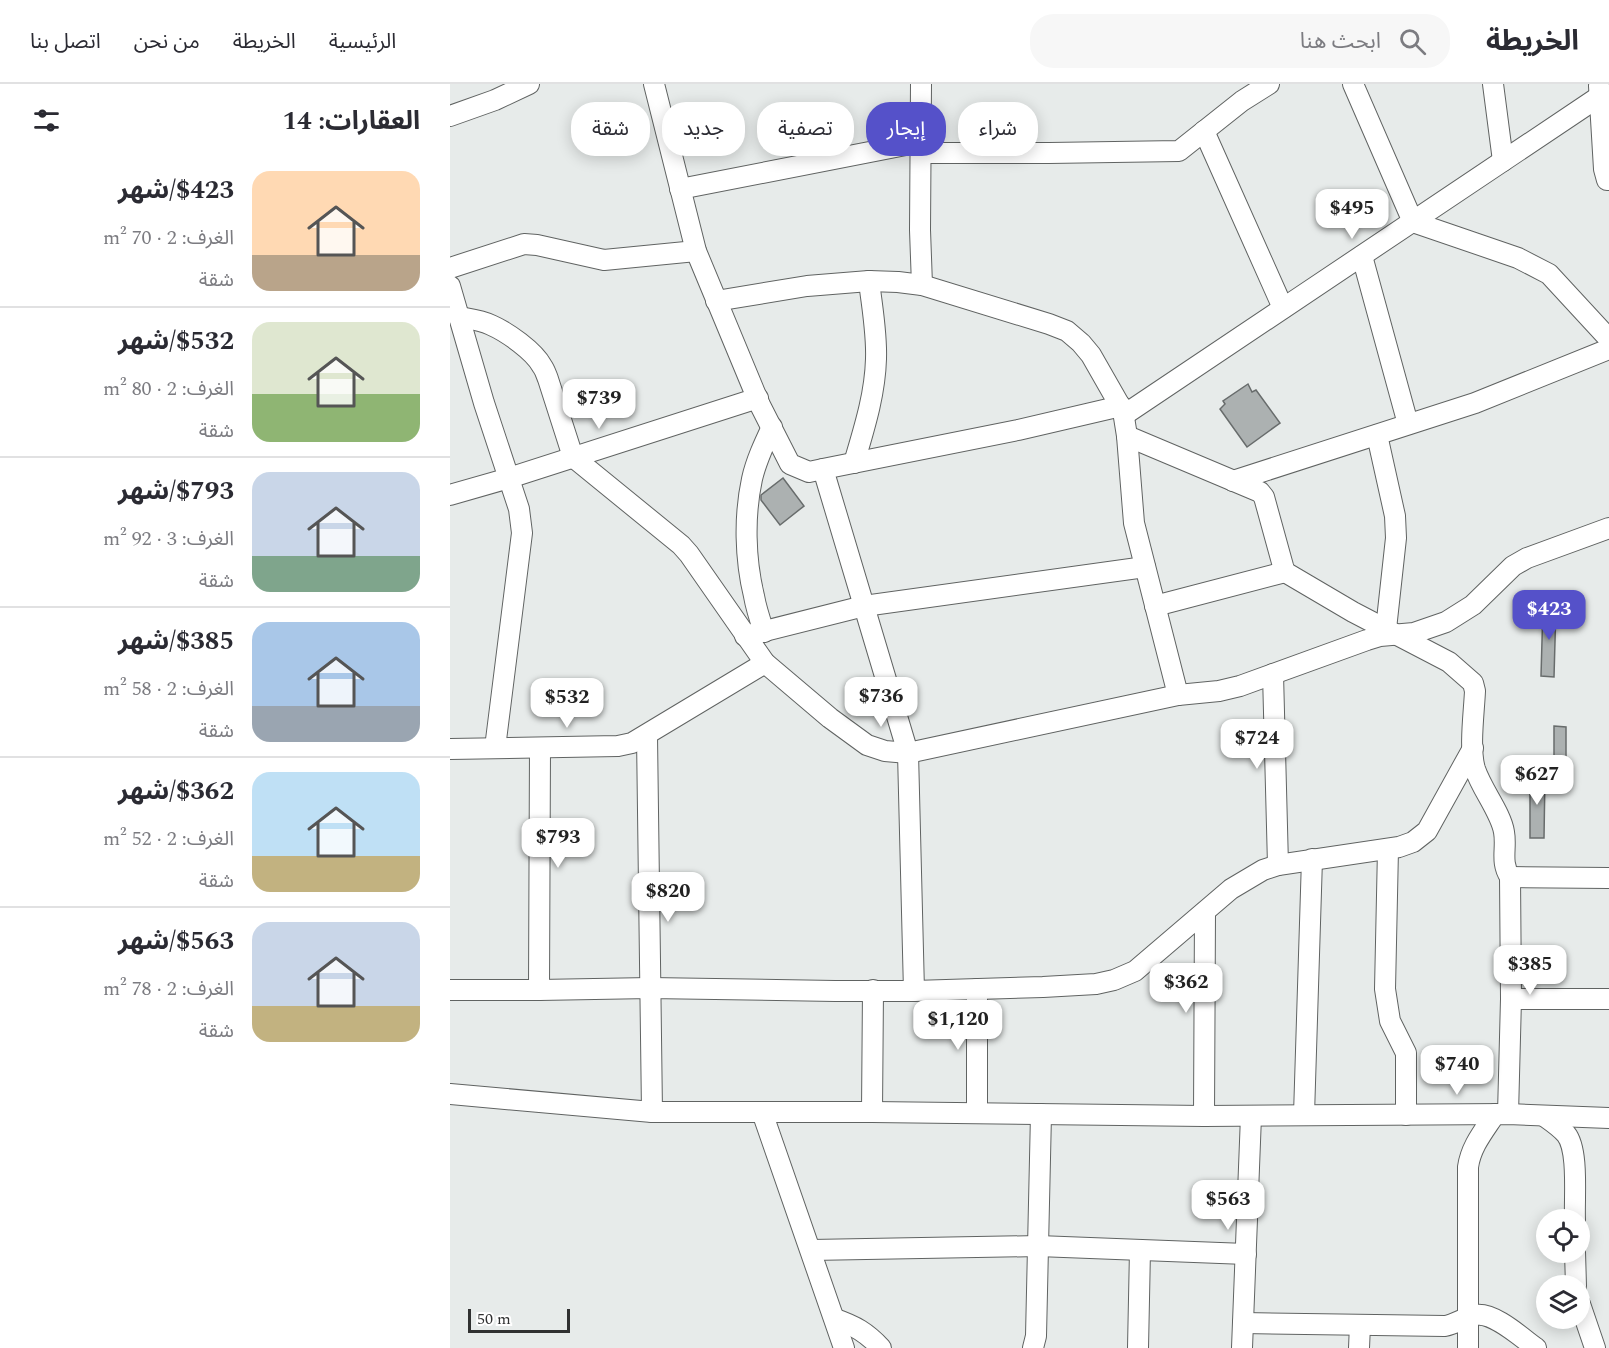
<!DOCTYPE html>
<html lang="ar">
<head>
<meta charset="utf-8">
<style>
	body { margin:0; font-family:Spectral,"Noto Sans Arabic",serif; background:#f7f7f7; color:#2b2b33; direction:rtl; height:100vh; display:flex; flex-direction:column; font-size:22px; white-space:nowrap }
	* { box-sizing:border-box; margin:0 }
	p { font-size:20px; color:#7c7c81 }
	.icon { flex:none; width:33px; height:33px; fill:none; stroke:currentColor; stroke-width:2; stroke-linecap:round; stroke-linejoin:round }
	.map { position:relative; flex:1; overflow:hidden; direction:ltr }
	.panel { display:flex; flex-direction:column; background:#fff; width:450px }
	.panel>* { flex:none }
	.banner { position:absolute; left:18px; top:18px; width:570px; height:54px; direction:rtl; display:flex; gap:12px }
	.fabs { position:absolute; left:1086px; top:1125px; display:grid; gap:12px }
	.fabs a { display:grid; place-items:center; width:54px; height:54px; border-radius:50%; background:#fff; box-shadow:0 3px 15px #0003; font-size:30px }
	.scale { position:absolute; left:18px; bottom:15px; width:102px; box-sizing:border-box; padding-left:6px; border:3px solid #303131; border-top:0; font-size:16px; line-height:21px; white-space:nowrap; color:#303131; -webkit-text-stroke:4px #fff; paint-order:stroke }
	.price { position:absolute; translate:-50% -51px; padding:0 14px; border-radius:12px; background:#fff; color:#222; font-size:20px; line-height:39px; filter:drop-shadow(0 2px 3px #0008) }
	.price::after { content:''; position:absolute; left:50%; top:36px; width:18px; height:14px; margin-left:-9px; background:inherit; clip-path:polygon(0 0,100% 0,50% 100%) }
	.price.active { background:#5551c9; color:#fff }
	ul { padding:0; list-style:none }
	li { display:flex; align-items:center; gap:18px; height:150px; padding:0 30px }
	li+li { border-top:2px solid #e1e1e2 }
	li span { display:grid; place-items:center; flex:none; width:168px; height:120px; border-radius:18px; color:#555 }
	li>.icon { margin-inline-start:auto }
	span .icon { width:72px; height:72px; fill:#fffc; stroke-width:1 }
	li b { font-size:26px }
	h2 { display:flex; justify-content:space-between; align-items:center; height:72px; padding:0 30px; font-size:26px }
	.pill { padding:0 21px; border-radius:24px; background:#fff; box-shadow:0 3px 15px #0003; font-size:21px; line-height:54px }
	.pill.active { background:#5551c9; color:#fff }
	header { display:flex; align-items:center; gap:36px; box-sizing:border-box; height:84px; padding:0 30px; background:#fff; border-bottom:2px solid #e1e1e2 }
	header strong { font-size:28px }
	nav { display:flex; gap:33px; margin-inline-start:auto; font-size:21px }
	.search { width:420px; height:54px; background:#f7f7f7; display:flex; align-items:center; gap:15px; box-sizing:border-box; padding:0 21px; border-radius:24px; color:#7c7c81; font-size:22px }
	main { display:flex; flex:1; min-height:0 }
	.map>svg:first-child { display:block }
	.building { fill:#acb1b1; stroke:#686c6c; stroke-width:1.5 }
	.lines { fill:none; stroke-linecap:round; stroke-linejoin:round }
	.minor-casing { stroke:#606362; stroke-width:22 }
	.minor { stroke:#fff; stroke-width:20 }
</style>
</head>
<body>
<header>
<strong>الخريطة</strong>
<div class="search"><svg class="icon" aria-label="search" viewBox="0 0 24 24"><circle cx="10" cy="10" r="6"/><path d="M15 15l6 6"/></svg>ابحث هنا</div>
<nav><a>الرئيسية</a><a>الخريطة</a><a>من نحن</a><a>اتصل بنا</a></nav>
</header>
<main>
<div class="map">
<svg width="1159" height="1264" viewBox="0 0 1159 1264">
	<rect width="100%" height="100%" fill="#e7ebea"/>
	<!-- building -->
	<g class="building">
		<path d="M 798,300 L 802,308 L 806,306 L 830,339 L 797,363 L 770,325 L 775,320 L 773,317 Z"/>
		<path d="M 333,394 L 354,422 L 330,441 L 311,416 L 311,411 Z"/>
		<path d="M 1093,522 L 1106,522 L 1104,593 L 1091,592 Z"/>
		<path d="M 1104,642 L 1116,643 L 1116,681 L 1104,680 Z"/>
		<path d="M 1080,690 L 1095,690 L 1094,754 L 1080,754 Z"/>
	</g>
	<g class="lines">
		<!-- minor casing -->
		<g class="minor-casing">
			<g id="minor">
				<path d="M 204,0 L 246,167 L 310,321 L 340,380 L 359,388 L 373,385 L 568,346 L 671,322"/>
				<path d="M 471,0 L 470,146 L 472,201"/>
				<path d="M 903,0 L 963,138 L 1068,174 L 1099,190 L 1159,255"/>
				<path d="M 1043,0 L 1053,77"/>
				<path d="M 1149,2 L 1154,85 L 1157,96 L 1159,96"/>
				<path d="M 0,32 L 45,16 L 79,0"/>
				<path d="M 754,47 L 833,224"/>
				<path d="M 471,69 L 599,69 L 729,67 L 792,17 L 819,0"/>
				<path d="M 230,105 L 471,58"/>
				<path d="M 912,172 L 958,340"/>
				<path d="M 0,184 L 74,160 L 87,161 L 154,176 L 246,167"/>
				<path d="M 0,202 L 34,319 L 69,425 L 72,449 L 45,664"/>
				<path d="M 266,217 L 357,202 L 419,197 L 448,198 L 472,201 L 599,240 L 617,247 L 631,259 L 641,271 L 673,327 L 677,352 L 684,439 L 728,611"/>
				<path d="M 9,233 C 20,235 31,236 41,241 C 57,248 84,267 92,282 C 95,286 96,290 98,295 L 123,373 L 231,461 L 239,470 L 315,579 L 380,634 L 417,661 L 435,667 L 458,669 L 728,611 L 769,607 L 790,602 L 917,556 L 930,552 L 964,549 L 996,538 L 1023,521 L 1063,482 L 1077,474 L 1159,444"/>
				<path d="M 674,331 L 1150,12"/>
				<path d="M 927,351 L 945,432 L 946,454 L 936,545"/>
				<path d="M 677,352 L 810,408 L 814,413 L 833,482 L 835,488 L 903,528 L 999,578 L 1023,599 L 1025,607 C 1024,629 1019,665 1025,685 C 1032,706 1051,729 1054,748 C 1057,764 1050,778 1060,793 L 1061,915 L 1058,1030"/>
				<path d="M 404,379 C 414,345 425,311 426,275 C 427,249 422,223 419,197"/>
				<path d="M 373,385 L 458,669 L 464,907"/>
				<path d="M 783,397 L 1025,319 L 1159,265"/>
				<path d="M 0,411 L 59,394 L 308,314"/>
				<path d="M 705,522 L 835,488"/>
				<path d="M 314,548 C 310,536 306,524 304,512 C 295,475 294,432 302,395 C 306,377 314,360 322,343"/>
				<path d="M 295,552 L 414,522 L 695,483"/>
				<path d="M 823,590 L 828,781"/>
				<path d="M 197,652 L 202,1028"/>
				<path d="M 0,665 L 168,662 L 182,659 L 315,579"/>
				<path d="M 938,765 L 935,905 L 940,937 L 956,969 L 956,1031"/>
				<path d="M 1060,793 L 1159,794"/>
				<path d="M 0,906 L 89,906 L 200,904 L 385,907 L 464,907 L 593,903 L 646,900 L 664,896 L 685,887 L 781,805 L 813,786 L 828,781 L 949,763 L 963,758 L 977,747 L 1023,664"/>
				<path d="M 89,906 L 90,664"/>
				<path d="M 1061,915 L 1159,915"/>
				<path d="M 0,1010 L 202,1028 L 422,1028 L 754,1032 L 1058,1030 L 1159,1034"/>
				<path d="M 312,1028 L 394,1264"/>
				<path d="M 422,1028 L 423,906"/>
				<path d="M 527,1029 L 527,905"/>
				<path d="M 854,1031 L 862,775"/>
				<path d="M 754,1032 L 755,828"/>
				<path d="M 1094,1032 C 1101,1037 1110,1043 1116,1050 C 1129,1066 1124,1114 1125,1136"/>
				<path d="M 361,1166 L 588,1162 L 796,1170"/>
				<path d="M 1125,1168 L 1126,1202"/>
				<path d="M 1130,1220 L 1145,1264"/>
				<path d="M 385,1235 C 405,1242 416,1248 431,1264"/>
				<path d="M 793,1239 L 995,1242 C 1006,1240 1015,1233 1026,1231 C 1044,1228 1072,1254 1086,1264"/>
				<path d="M 583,1264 L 586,1252 L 591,1030"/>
				<path d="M 688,1264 L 690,1166"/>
				<path d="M 792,1264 L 801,1032"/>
				<path d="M 909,1264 L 910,1241"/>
				<path d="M 1018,1264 L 1018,1083 C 1021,1062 1034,1047 1045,1030"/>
			</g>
		</g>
		<!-- minor -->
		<use href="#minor" class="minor"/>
	</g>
</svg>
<div class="fabs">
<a><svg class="icon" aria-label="locate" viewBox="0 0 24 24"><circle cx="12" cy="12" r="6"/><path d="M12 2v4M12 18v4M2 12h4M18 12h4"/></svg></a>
<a><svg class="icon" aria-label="layers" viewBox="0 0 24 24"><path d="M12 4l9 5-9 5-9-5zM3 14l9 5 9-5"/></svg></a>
</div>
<div class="scale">50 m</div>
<b class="price" style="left:902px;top:156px">$495</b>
<b class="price" style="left:149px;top:346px">$739</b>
<b class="price active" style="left:1099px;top:557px">$423</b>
<b class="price" style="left:431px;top:644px">$736</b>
<b class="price" style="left:117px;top:645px">$532</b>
<b class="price" style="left:807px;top:686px">$724</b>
<b class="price" style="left:1087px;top:722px">$627</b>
<b class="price" style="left:108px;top:785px">$793</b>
<b class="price" style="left:218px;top:839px">$820</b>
<b class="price" style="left:1080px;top:912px">$385</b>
<b class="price" style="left:736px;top:930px">$362</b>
<b class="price" style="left:508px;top:967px">$1,120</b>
<b class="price" style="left:1007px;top:1012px">$740</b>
<b class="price" style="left:778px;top:1147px">$563</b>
<div class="banner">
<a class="pill">شراء</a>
<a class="pill active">إيجار</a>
<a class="pill">تصفية</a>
<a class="pill">جديد</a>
<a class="pill">شقة</a>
</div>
</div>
<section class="panel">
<h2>العقارات: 14<svg class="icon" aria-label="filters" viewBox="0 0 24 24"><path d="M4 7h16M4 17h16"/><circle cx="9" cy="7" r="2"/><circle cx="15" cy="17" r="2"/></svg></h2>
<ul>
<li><span style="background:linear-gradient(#ffd9b3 70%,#b9a48a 0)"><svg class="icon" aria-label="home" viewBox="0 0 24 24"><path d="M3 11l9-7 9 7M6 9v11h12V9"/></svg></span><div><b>$423/شهر</b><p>الغرف: 2 · 70 m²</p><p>شقة</p></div></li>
<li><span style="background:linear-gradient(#dfe7d0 60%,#8fb573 0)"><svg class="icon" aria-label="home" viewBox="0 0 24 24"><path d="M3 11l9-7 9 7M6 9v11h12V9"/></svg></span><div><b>$532/شهر</b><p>الغرف: 2 · 80 m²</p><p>شقة</p></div></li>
<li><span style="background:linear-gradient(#c9d6e8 70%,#7fa58c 0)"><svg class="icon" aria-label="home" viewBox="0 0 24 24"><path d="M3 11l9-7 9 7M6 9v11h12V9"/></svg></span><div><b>$793/شهر</b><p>الغرف: 3 · 92 m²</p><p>شقة</p></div></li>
<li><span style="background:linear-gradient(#a9c7e8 70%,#9aa5b1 0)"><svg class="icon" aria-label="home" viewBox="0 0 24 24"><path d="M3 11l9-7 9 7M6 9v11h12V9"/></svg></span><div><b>$385/شهر</b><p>الغرف: 2 · 58 m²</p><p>شقة</p></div></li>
<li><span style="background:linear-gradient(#bfe0f5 70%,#c2b280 0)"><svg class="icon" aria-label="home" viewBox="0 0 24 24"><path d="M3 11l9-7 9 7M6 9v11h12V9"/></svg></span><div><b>$362/شهر</b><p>الغرف: 2 · 52 m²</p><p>شقة</p></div></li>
<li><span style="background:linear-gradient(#c9d6e8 70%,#c2b280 0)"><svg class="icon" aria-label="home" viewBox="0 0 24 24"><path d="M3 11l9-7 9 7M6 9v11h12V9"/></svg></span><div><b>$563/شهر</b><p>الغرف: 2 · 78 m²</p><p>شقة</p></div></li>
</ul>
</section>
</main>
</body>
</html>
